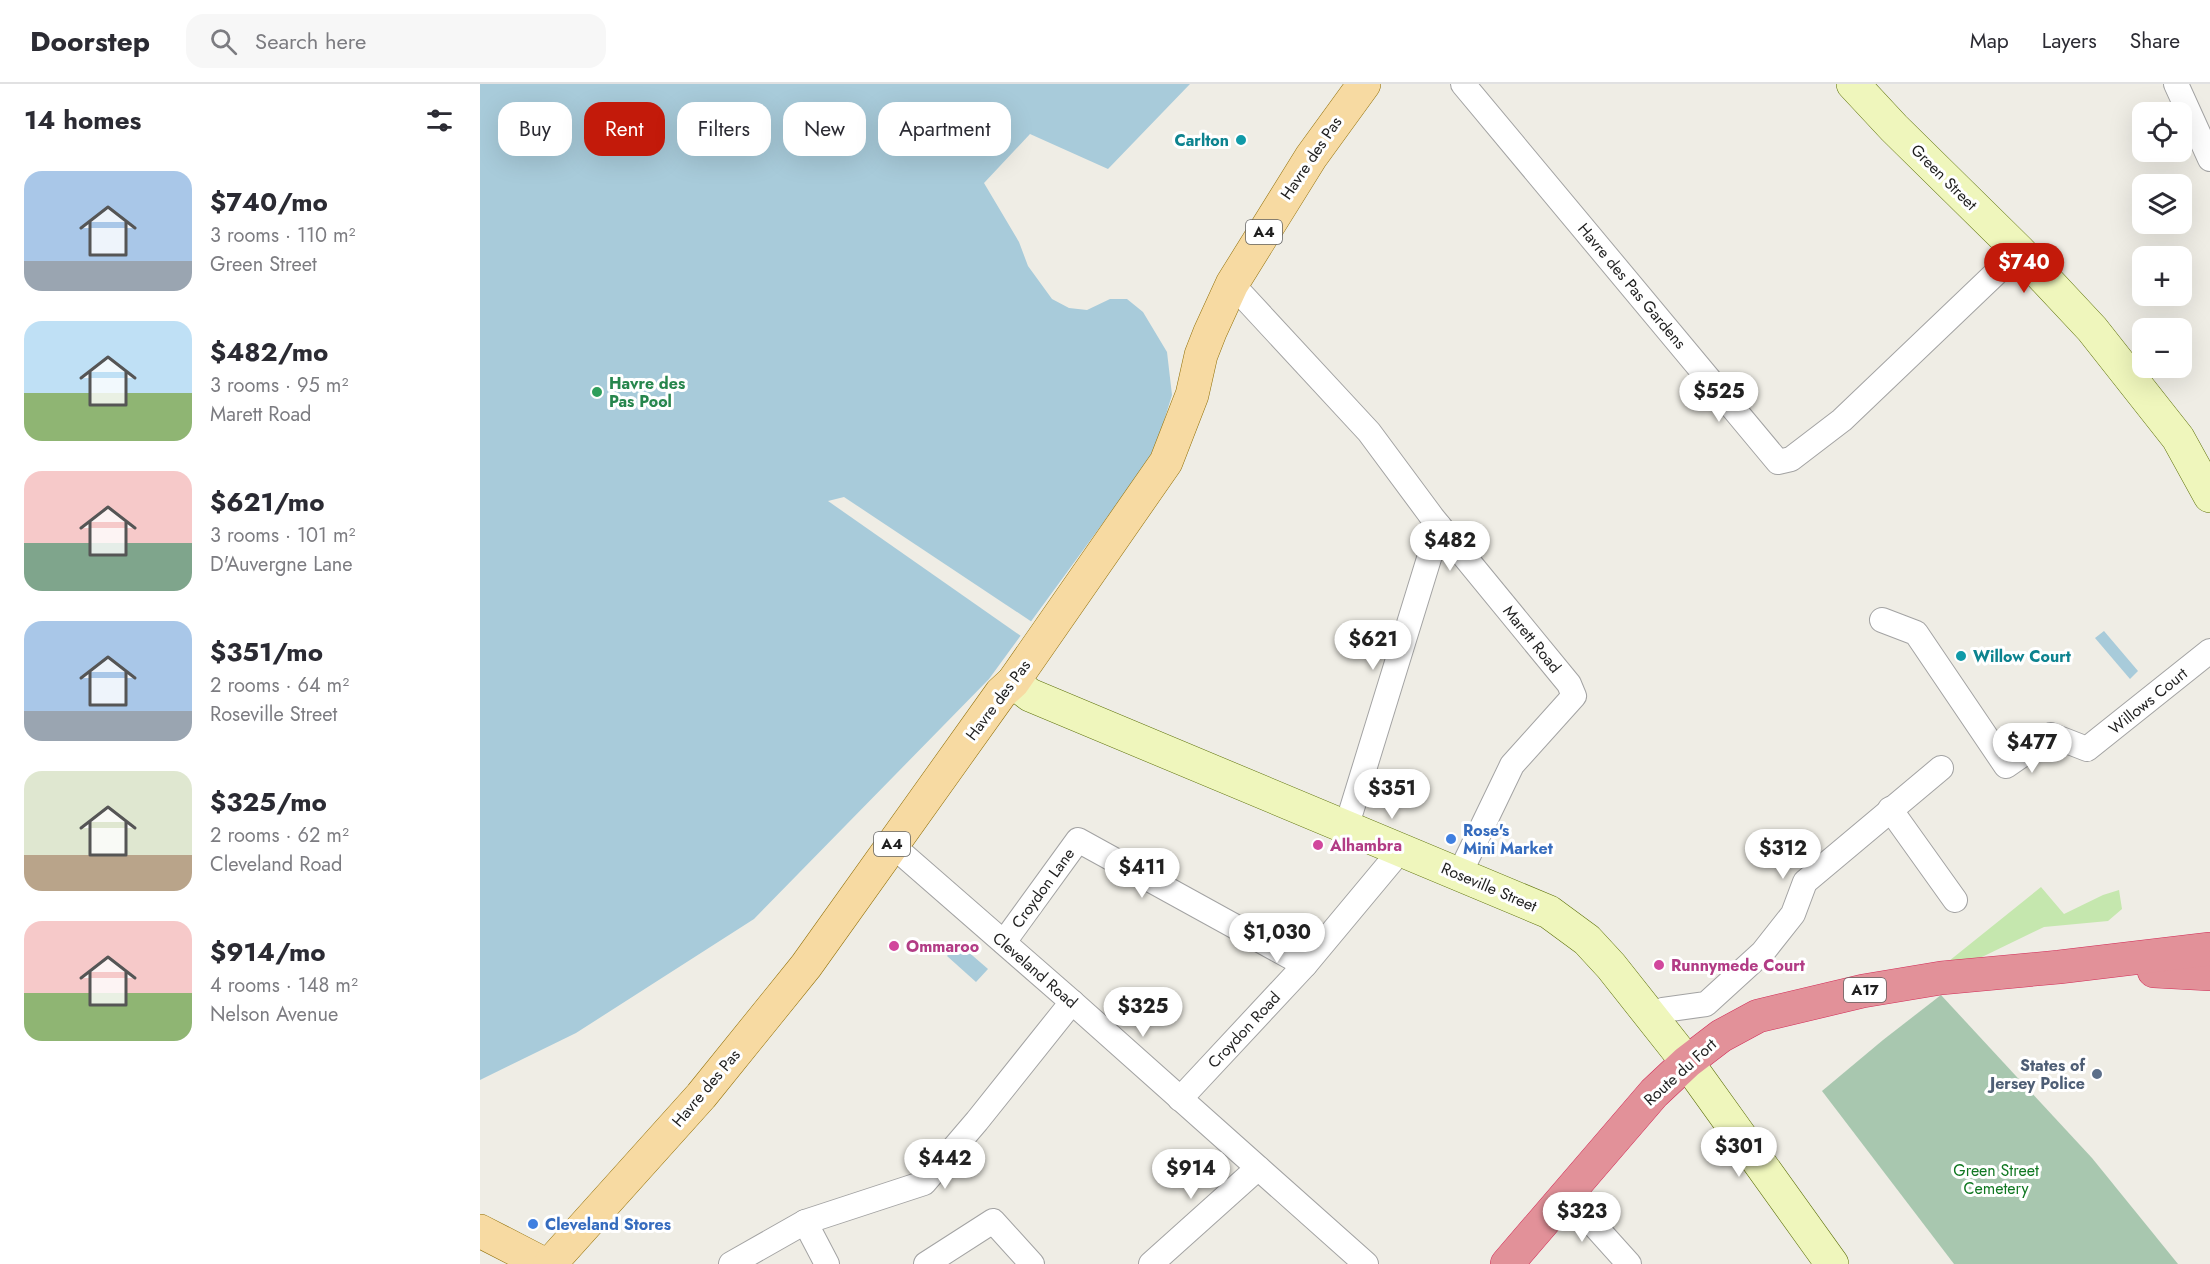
<!DOCTYPE html>
<html lang="en">
<head>
<meta charset="utf-8">
<style>
	body { margin:0; font-family:Jost,sans-serif; background:#f7f7f7; color:#2b2b33; height:100vh; display:flex; flex-direction:column; font-size:22px; white-space:nowrap }
	* { box-sizing:border-box; margin:0 }
	p { font-size:20px; color:#7c7c81 }
	.icon { flex:none; width:33px; height:33px; fill:none; stroke:currentColor; stroke-width:2; stroke-linecap:round; stroke-linejoin:round }
	.map { position:relative; flex:1; overflow:hidden }
	.side { display:flex; flex-direction:column; background:#fff; width:480px }
	.side>* { flex:none }
	.top-card { position:absolute; left:18px; top:18px; width:570px; height:54px; display:flex; gap:12px }
	.buttons { position:absolute; left:1652px; top:18px; display:grid; gap:12px }
	.buttons a { display:grid; place-items:center; width:60px; height:60px; border-radius:12px; background:#fff; box-shadow:0 6px 24px #0002; font-size:30px }
	.price { position:absolute; translate:-50% -51px; padding:0 14px; border-radius:21px; background:#fff; color:#222; font-size:20px; line-height:39px; filter:drop-shadow(0 2px 3px #0008) }
	.price::after { content:''; position:absolute; left:50%; top:36px; width:18px; height:14px; margin-left:-9px; background:inherit; clip-path:polygon(0 0,100% 0,50% 100%) }
	.price.on { background:#c31a0a; color:#fff }
	ul { padding:0; list-style:none }
	li { display:flex; align-items:center; gap:18px; height:150px; padding:0 24px }
	li span { display:grid; place-items:center; flex:none; width:168px; height:120px; border-radius:18px; color:#555 }
	li>.icon { margin-inline-start:auto }
	span .icon { width:72px; height:72px; fill:#fffc; stroke-width:1 }
	li b { font-size:26px }
	h2 { display:flex; justify-content:space-between; align-items:center; height:72px; padding:0 24px; font-size:26px }
	.pill { padding:0 21px; border-radius:18px; background:#fff; box-shadow:0 6px 24px #0002; font-size:21px; line-height:54px }
	.pill.on { background:#c31a0a; color:#fff }
	header { display:flex; align-items:center; gap:36px; box-sizing:border-box; height:84px; padding:0 30px; background:#fff; border-bottom:2px solid #e1e1e2 }
	header strong { font-size:28px }
	nav { display:flex; gap:33px; margin-inline-start:auto; font-size:21px }
	.search { width:420px; height:54px; background:#f7f7f7; display:flex; align-items:center; gap:15px; box-sizing:border-box; padding:0 21px; border-radius:18px; color:#7c7c81; font-size:22px }
	main { display:flex; flex:1; min-height:0 }
	.map>svg:first-child { display:block }
	.grass { fill:#c5e7ae }
	.cemetery { fill:#a8c7af }
	.water { fill:#a8cbda }
	.pier { fill:#efede5 }
	.lines { fill:none; stroke-linecap:round; stroke-linejoin:round }
	.street-casing { stroke:#a3a3a3; stroke-width:26 }
	.secondary-casing { stroke:#5d710a; stroke-width:34 }
	.primary-casing { stroke:#927008; stroke-width:34 }
	.highway-casing { stroke:#d22d58; stroke-width:34 }
	.street { stroke:#fff; stroke-width:24 }
	.secondary { stroke:#eff6bc; stroke-width:33 }
	.primary { stroke:#f7daa2; stroke-width:33 }
	.highway { stroke:#e29199; stroke-width:33 }
	.culture-dot { fill:#0f9aa8; stroke:#fff; stroke-width:2 }
	.leisure-dot { fill:#2e9e5b; stroke:#fff; stroke-width:2 }
	.shop-dot { fill:#3f7fe0; stroke:#fff; stroke-width:2 }
	.hotel-dot { fill:#d1479c; stroke:#fff; stroke-width:2 }
	.service-dot { fill:#5c6f8a; stroke:#fff; stroke-width:2 }
	.labels { text-anchor:middle; dominant-baseline:central; stroke-width:6; stroke-linejoin:round; paint-order:stroke }
	.shield { fill:#fff; stroke:#626262; stroke-width:1.5 }
	.shield-label { font-size:15px; font-weight:bold; fill:#1f1f1f }
	.culture-label { font-size:16px; font-weight:bold; fill:#0d838f; stroke:#fff; text-anchor:end }
	.street-label { font-size:16px; fill:#1f1f1f; stroke:#fff }
	.leisure-label { font-size:16px; font-weight:bold; fill:#27864d; stroke:#fff; text-anchor:start }
	.shop-label { font-size:16px; font-weight:bold; fill:#366cbe; stroke:#fff; text-anchor:start }
	.hotel-label { font-size:16px; font-weight:bold; fill:#b23c85; stroke:#fff; text-anchor:start }
	.service-label { font-size:16px; font-weight:bold; fill:#4e5e75; stroke:#fff; text-anchor:end }
	.park-label { font-size:16px; fill:#117822; stroke:#fff }
</style>
</head>
<body>
<header>
<strong>Doorstep</strong>
<div class="search"><svg class="icon" aria-label="search" viewBox="0 0 24 24"><circle cx="10" cy="10" r="6"/><path d="M15 15l6 6"/></svg>Search here</div>
<nav><a>Map</a><a>Layers</a><a>Share</a></nav>
</header>
<main>
<section class="side">
<h2>14 homes<svg class="icon" aria-label="filters" viewBox="0 0 24 24"><path d="M4 7h16M4 17h16"/><circle cx="9" cy="7" r="2"/><circle cx="15" cy="17" r="2"/></svg></h2>
<ul>
<li><span style="background:linear-gradient(#a9c7e8 75%,#9aa5b1 0)"><svg class="icon" aria-label="home" viewBox="0 0 24 24"><path d="M3 11l9-7 9 7M6 9v11h12V9"/></svg></span><div><b>$740/mo</b><p>3 rooms · 110 m²</p><p>Green Street</p></div></li>
<li><span style="background:linear-gradient(#bfe0f5 60%,#8fb573 0)"><svg class="icon" aria-label="home" viewBox="0 0 24 24"><path d="M3 11l9-7 9 7M6 9v11h12V9"/></svg></span><div><b>$482/mo</b><p>3 rooms · 95 m²</p><p>Marett Road</p></div></li>
<li><span style="background:linear-gradient(#f6c9c9 60%,#7fa58c 0)"><svg class="icon" aria-label="home" viewBox="0 0 24 24"><path d="M3 11l9-7 9 7M6 9v11h12V9"/></svg></span><div><b>$621/mo</b><p>3 rooms · 101 m²</p><p>D'Auvergne Lane</p></div></li>
<li><span style="background:linear-gradient(#a9c7e8 75%,#9aa5b1 0)"><svg class="icon" aria-label="home" viewBox="0 0 24 24"><path d="M3 11l9-7 9 7M6 9v11h12V9"/></svg></span><div><b>$351/mo</b><p>2 rooms · 64 m²</p><p>Roseville Street</p></div></li>
<li><span style="background:linear-gradient(#dfe7d0 70%,#b9a48a 0)"><svg class="icon" aria-label="home" viewBox="0 0 24 24"><path d="M3 11l9-7 9 7M6 9v11h12V9"/></svg></span><div><b>$325/mo</b><p>2 rooms · 62 m²</p><p>Cleveland Road</p></div></li>
<li><span style="background:linear-gradient(#f6c9c9 60%,#8fb573 0)"><svg class="icon" aria-label="home" viewBox="0 0 24 24"><path d="M3 11l9-7 9 7M6 9v11h12V9"/></svg></span><div><b>$914/mo</b><p>4 rooms · 148 m²</p><p>Nelson Avenue</p></div></li>
</ul>
</section>
<div class="map">
<svg width="1730" height="1180" viewBox="0 0 1730 1180">
	<rect width="100%" height="100%" fill="#efede5"/>
	<!-- grass -->
	<path class="grass" d="M 1561,803 L 1584,830 L 1623,811 L 1639,806 L 1642,825 L 1628,837 L 1564,843 L 1502,873 L 1464,881 Z"/>
	<!-- cemetery -->
	<path class="cemetery" d="M 1461,911 L 1612,1074 L 1698,1180 L 1474,1180 L 1342,1007 L 1403,956 Z"/>
	<!-- water -->
	<g class="water">
		<path d="M 0,0 L 710,0 L 628,85 L 550,50 L 504,99 L 539,158 L 548,182 L 572,215 L 589,224 L 607,226 L 630,215 L 647,215 L 663,228 L 687,268 L 692,311 L 674,369 L 509,595 L 274,835 L 96,949 L 0,996 Z"/>
		<path d="M 1624,547 L 1658,587 L 1650,595 L 1615,554 Z"/>
		<path d="M 478,859 L 508,885 L 496,898 L 467,872 Z"/>
	</g>
	<!-- pier -->
	<path class="pier" d="M 364,413 L 552,538 L 541,552 L 348,417 Z"/>
	<g class="lines">
		<!-- street casing -->
		<g class="street-casing">
			<g id="street">
				<path d="M 983,0 L 1298,378 L 1311,375 L 1362,336 L 1539,167"/>
				<path d="M 1696,0 L 1730,75"/>
				<path d="M 752,200 L 889,348 L 952,433 L 1089,600 L 1094,612 L 1032,681 L 980,789"/>
				<path d="M 1402,536 L 1436,549 L 1526,682 L 1571,651 L 1607,665 L 1730,567"/>
				<path d="M 1410,725 L 1475,816"/>
				<path d="M 866,744 L 959,442"/>
				<path d="M 412,761 L 592,918 L 886,1180"/>
				<path d="M 524,858 L 598,756 L 825,881"/>
				<path d="M 1170,932 L 1183,926 L 1226,920 L 1283,868 L 1313,830 L 1325,798 L 1461,684"/>
				<path d="M 700,1015 L 825,881 L 920,767"/>
				<path d="M 1086,1110 L 1149,1180"/>
				<path d="M 325,1138 L 347,1180"/>
				<path d="M 251,1180 L 325,1138 L 444,1099 L 497,1037 L 592,918"/>
				<path d="M 446,1180 L 513,1137 L 552,1180"/>
				<path d="M 671,1180 L 778,1084"/>
			</g>
		</g>
		<!-- secondary casing -->
		<g class="secondary-casing">
			<g id="secondary">
				<path d="M 1373,0 L 1414,44 L 1539,167 L 1612,245 L 1698,354 L 1730,412"/>
				<path d="M 533,598 L 550,611 L 1069,828 L 1107,856 L 1131,882 L 1207,978 L 1352,1180"/>
			</g>
		</g>
		<!-- primary casing -->
		<g class="primary-casing">
			<g id="primary">
				<path d="M 0,1147 L 64,1180"/>
				<path d="M 70,1180 L 221,1012 L 326,882 L 521,609 L 533,598 L 686,378 L 712,311 L 721,271 L 730,248 L 752,200 L 831,73 L 884,0"/>
			</g>
		</g>
		<!-- highway casing -->
		<g class="highway-casing">
			<g id="highway">
				<path d="M 1674,887 L 1730,890"/>
				<path d="M 1027,1180 L 1174,1009 L 1207,978 L 1241,952 L 1278,932 L 1383,907 L 1461,894 L 1579,883 L 1730,865"/>
			</g>
		</g>
		<!-- street -->
		<use href="#street" class="street"/>
		<!-- secondary -->
		<use href="#secondary" class="secondary"/>
		<!-- primary -->
		<use href="#primary" class="primary"/>
		<!-- highway -->
		<use href="#highway" class="highway"/>
	</g>
	<!-- markers -->
	<g class="culture-dot">
		<circle cx="761" cy="56" r="6"/>
		<circle cx="1481" cy="572" r="6"/>
	</g>
	<circle class="leisure-dot" cx="117" cy="308" r="6"/>
	<g class="shop-dot">
		<circle cx="971" cy="755" r="6"/>
		<circle cx="53" cy="1140" r="6"/>
	</g>
	<g class="hotel-dot">
		<circle cx="838" cy="761" r="6"/>
		<circle cx="414" cy="862" r="6"/>
		<circle cx="1179" cy="881" r="6"/>
	</g>
	<circle class="service-dot" cx="1617" cy="990" r="6"/>
	<g class="labels">
		<!-- shield labels -->
		<g class="shield">
			<rect x="766" y="136" width="36" height="24" rx="4.5"/>
			<rect x="394" y="748" width="36" height="24" rx="4.5"/>
			<rect x="1364" y="894" width="42" height="24" rx="4.5"/>
		</g>
		<g class="shield-label">
			<text x="784" y="148">A4</text>
			<text x="412" y="760">A4</text>
			<text x="1385" y="906">A17</text>
		</g>
		<!-- culture labels -->
		<g class="culture-label">
			<text x="749" y="56">Carlton</text>
			<text x="1493" y="572" text-anchor="start">Willow Court</text>
		</g>
		<!-- street labels -->
		<g class="street-label">
			<text transform="translate(831 74) rotate(-56)">Havre des Pas</text>
			<text transform="translate(1464 93) rotate(45)">Green Street</text>
			<text transform="translate(1152 202) rotate(50)">Havre des Pas Gardens</text>
			<text transform="translate(1052 555) rotate(51)">Marett Road</text>
			<text transform="translate(518 616) rotate(-53)">Havre des Pas</text>
			<text transform="translate(1668 617) rotate(-39)">Willows Court</text>
			<text transform="translate(1009 803) rotate(23)">Roseville Street</text>
			<text transform="translate(563 804) rotate(-54)">Croydon Lane</text>
			<text transform="translate(555 886) rotate(41)">Cleveland Road</text>
			<text transform="translate(764 946) rotate(-47)">Croydon Road</text>
			<text transform="translate(1200 988) rotate(-42)">Route du Fort</text>
			<text transform="translate(226 1004) rotate(-50)">Havre des Pas</text>
		</g>
		<!-- leisure labels -->
		<g class="leisure-label">
			<text x="129" y="299">Havre des<tspan x="129" dy="18">Pas Pool</tspan></text>
		</g>
		<!-- shop labels -->
		<g class="shop-label">
			<text x="983" y="746">Rose's<tspan x="983" dy="18">Mini Market</tspan></text>
			<text x="65" y="1140">Cleveland Stores</text>
		</g>
		<!-- hotel labels -->
		<g class="hotel-label">
			<text x="850" y="761">Alhambra</text>
			<text x="426" y="862">Ommaroo</text>
			<text x="1191" y="881">Runnymede Court</text>
		</g>
		<!-- service labels -->
		<g class="service-label">
			<text x="1605" y="981">States of<tspan x="1605" dy="18">Jersey Police</tspan></text>
		</g>
		<!-- park labels -->
		<g class="park-label">
			<text x="1516" y="1086">Green Street<tspan x="1516" dy="18">Cemetery</tspan></text>
		</g>
	</g>
</svg>
<div class="buttons">
<a><svg class="icon" aria-label="locate" viewBox="0 0 24 24"><circle cx="12" cy="12" r="6"/><path d="M12 2v4M12 18v4M2 12h4M18 12h4"/></svg></a>
<a><svg class="icon" aria-label="layers" viewBox="0 0 24 24"><path d="M12 4l9 5-9 5-9-5zM3 14l9 5 9-5"/></svg></a>
<a>+</a>
<a>−</a>
</div>
<b class="price on" style="left:1544px;top:210px">$740</b>
<b class="price" style="left:1239px;top:339px">$525</b>
<b class="price" style="left:970px;top:488px">$482</b>
<b class="price" style="left:893px;top:587px">$621</b>
<b class="price" style="left:1552px;top:690px">$477</b>
<b class="price" style="left:912px;top:736px">$351</b>
<b class="price" style="left:1303px;top:796px">$312</b>
<b class="price" style="left:662px;top:815px">$411</b>
<b class="price" style="left:797px;top:880px">$1,030</b>
<b class="price" style="left:663px;top:954px">$325</b>
<b class="price" style="left:1259px;top:1094px">$301</b>
<b class="price" style="left:465px;top:1106px">$442</b>
<b class="price" style="left:711px;top:1116px">$914</b>
<b class="price" style="left:1102px;top:1159px">$323</b>
<div class="top-card">
<a class="pill">Buy</a>
<a class="pill on">Rent</a>
<a class="pill">Filters</a>
<a class="pill">New</a>
<a class="pill">Apartment</a>
</div>
</div>
</main>
</body>
</html>
